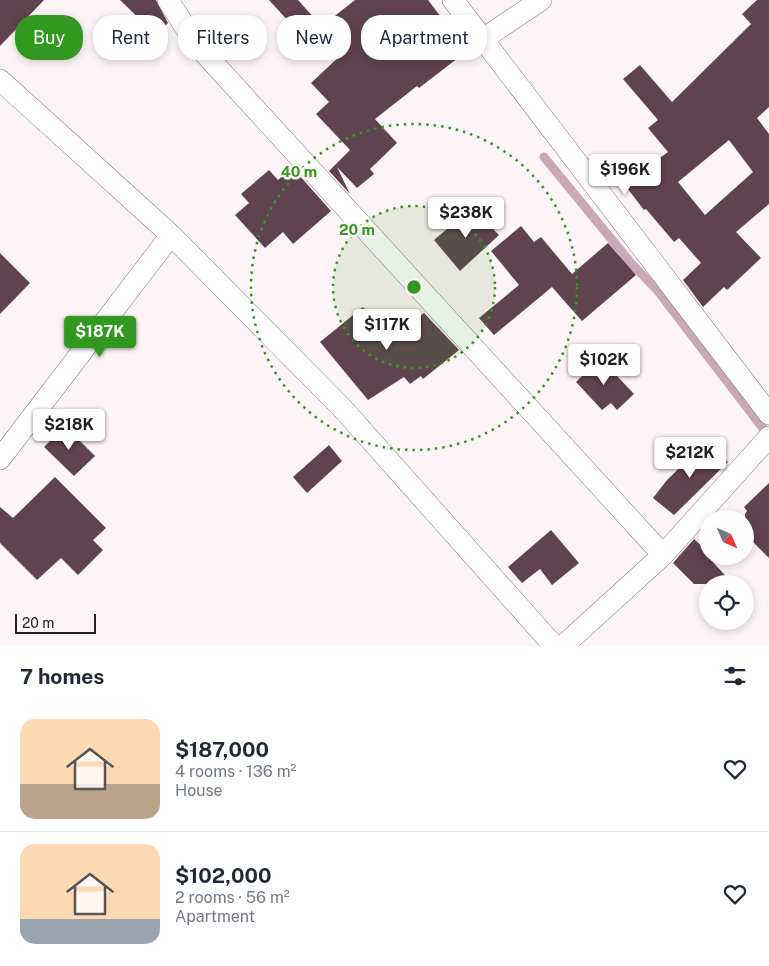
<!DOCTYPE html>
<html lang="en">
<head>
<meta charset="utf-8">
<style>
	body { margin:0; font-family:"Public Sans",sans-serif; background:#f2f2f3; color:#1f2937; height:100vh; display:flex; flex-direction:column; font-size:19px; white-space:nowrap }
	* { box-sizing:border-box; margin:0 }
	p { font-size:16px; color:#747a83 }
	.icon { flex:none; width:28px; height:28px; fill:none; stroke:currentColor; stroke-width:2; stroke-linecap:round; stroke-linejoin:round }
	.map { position:relative; height:646px; overflow:hidden }
	.sheet { display:flex; flex-direction:column; background:#fff; flex:1 }
	.sheet>* { flex:none }
	.guide { position:absolute; left:15px; top:15px; width:500px; height:45px; display:flex; gap:10px }
	.needle { width:32px; rotate:135deg }
	.fabs { position:absolute; left:699px; top:510px; display:grid; gap:10px }
	.fabs a { display:grid; place-items:center; width:55px; height:55px; border-radius:50%; background:#fff; box-shadow:0 2px 8px #0003; font-size:25px }
	.scale { position:absolute; left:15px; bottom:12px; width:81px; box-sizing:border-box; padding-left:5px; border:2px solid #262022; border-top:0; font-size:14px; line-height:18px; white-space:nowrap; color:#262022; -webkit-text-stroke:4px #fff4f8; paint-order:stroke }
	.price { position:absolute; translate:-50% -42px; padding:0 11px; border-radius:5px; background:#fff; color:#222; font-size:16px; line-height:32px; filter:drop-shadow(0 1px 2px #0008) }
	.price::after { content:''; position:absolute; left:50%; top:30px; width:15px; height:11px; margin-left:-8px; background:inherit; clip-path:polygon(0 0,100% 0,50% 100%) }
	.price.on { background:#319820; color:#fff }
	ul { padding:0; list-style:none }
	li { display:flex; align-items:center; gap:15px; height:125px; padding:0 20px }
	li+li { border-top:1px solid #e0e1e3 }
	li span { display:grid; place-items:center; flex:none; width:140px; height:100px; border-radius:15px; color:#555 }
	li>.icon { margin-inline-start:auto }
	span .icon { width:60px; height:60px; fill:#fffc; stroke-width:1 }
	li b { font-size:21px }
	h2 { display:flex; justify-content:space-between; align-items:center; height:60px; padding:0 20px; font-size:21px }
	.chip { padding:0 18px; border-radius:20px; background:#fff; box-shadow:0 2px 8px #0003; font-size:18px; line-height:45px }
	.chip.on { background:#319820; color:#fff }
	.map>svg:first-child { display:block }
	.lines { fill:none; stroke-linecap:round; stroke-linejoin:round }
	.stream { stroke:#caa8b6; stroke-width:9 }
	.building { fill:#5f434f; fill-rule:evenodd }
	.street-casing { stroke:#897980; stroke-width:22 }
	.street { stroke:#fff; stroke-width:21 }
	.ring { fill:none; stroke:#319820; stroke-width:2.5; stroke-dasharray:2.5 5 }
	.centre { fill:#319820; stroke:#fff4f8; stroke-width:2.5 }
	.ring-label { font-size:15px; text-anchor:middle; font-weight:bold; fill:#319820; stroke:#fff4f8; stroke-width:5; stroke-linejoin:round; paint-order:stroke }
</style>
</head>
<body>
<div class="map">
<svg width="769" height="646" viewBox="0 0 769 646">
	<rect width="100%" height="100%" fill="#fff4f8"/>
	<g class="lines">
		<!-- stream -->
		<path class="stream" d="M 544,157 L 631,263 L 658,291 L 765,431"/>
	</g>
	<!-- building -->
	<g class="building">
		<path d="M 0,0 L 44,0 L 0,46 Z"/>
		<path d="M 120,0 L 156,0 L 168,23 L 156,35 Z"/>
		<path d="M 269,0 L 298,0 L 315,19 L 300,34 Z"/>
		<path d="M 355,0 L 428,0 L 467,51 L 419,88 L 417,86 L 375,119 L 397,143 L 370,169 L 374,174 L 357,188 L 337,167 L 350,194 L 329,171 L 350,150 L 316,114 L 329,102 L 311,83 L 343,53 L 322,26 Z"/>
		<path d="M 757,0 L 769,0 L 769,107 L 757,118 L 769,134 L 769,204 L 736,232 L 761,258 L 727,290 L 724,287 L 703,307 L 683,280 L 701,263 L 679,238 L 674,242 L 646,209 L 644,210 L 624,184 L 668,152 L 648,128 L 658,120 L 623,79 L 640,65 L 672,102 L 751,24 L 742,14 ZM 729,140 L 753,172 L 705,215 L 678,182 Z"/>
		<path d="M 292,167 L 331,211 L 293,244 L 283,232 L 265,248 L 235,215 L 249,203 L 241,194 L 269,170 L 278,180 Z"/>
		<path d="M 472,208 L 499,235 L 460,271 L 434,240 Z"/>
		<path d="M 521,226 L 534,242 L 541,237 L 572,274 L 608,243 L 636,275 L 582,321 L 552,287 L 494,335 L 479,318 L 519,285 L 491,251 Z"/>
		<path d="M 0,253 L 30,283 L 0,314 Z"/>
		<path d="M 363,307 L 384,332 L 402,317 L 409,326 L 424,313 L 459,350 L 423,379 L 421,376 L 410,384 L 404,377 L 368,400 L 320,342 Z"/>
		<path d="M 600,358 L 634,394 L 617,410 L 611,403 L 602,410 L 576,382 Z"/>
		<path d="M 65,426 L 95,456 L 74,476 L 44,447 Z"/>
		<path d="M 329,445 L 342,461 L 307,493 L 293,477 Z"/>
		<path d="M 711,445 L 728,462 L 674,515 L 653,498 L 667,480 L 698,450 L 702,454 Z"/>
		<path d="M 55,477 L 106,528 L 93,540 L 103,550 L 78,575 L 61,558 L 37,580 L 0,543 L 0,507 L 13,518 Z"/>
		<path d="M 769,483 L 769,558 L 745,534 L 745,514 L 747,511 L 744,507 Z"/>
		<path d="M 551,530 L 579,563 L 552,585 L 540,569 L 522,583 L 508,567 Z"/>
		<path d="M 694,539 L 708,552 L 708,556 L 713,558 L 711,560 L 733,584 L 694,584 L 673,563 Z"/>
	</g>
	<g class="lines">
		<!-- street casing -->
		<g class="street-casing">
			<g id="street">
				<path d="M 168,0 L 196,44 L 663,555"/>
				<path d="M 453,0 L 769,414"/>
				<path d="M 483,39 L 541,0"/>
				<path d="M 0,80 L 171,235 L 343,409 L 554,646"/>
				<path d="M 0,459 L 171,235"/>
				<path d="M 563,646 L 663,555 L 769,437"/>
			</g>
		</g>
		<!-- street -->
		<use href="#street" class="street"/>
	</g>
	<!-- distance rings -->
	<circle cx="414" cy="287" r="81" fill="#319820" fill-opacity=".12"/>
	<g class="ring">
		<circle cx="414" cy="287" r="81"/>
		<circle cx="414" cy="287" r="163"/>
	</g>
	<circle cx="414" cy="287" r="8" class="centre"/>
	<g class="ring-label">
		<text x="299" y="177">40 m</text>
		<text x="357" y="235">20 m</text>
	</g>
</svg>
<div class="fabs">
<a><svg class="needle" viewBox="-14 -14 28 28"><path d="M0-13l5 13h-10z" fill="#e53935"/><path d="M0 13l5-13h-10z" fill="#747a83"/></svg></a>
<a><svg class="icon" aria-label="locate" viewBox="0 0 24 24"><circle cx="12" cy="12" r="6"/><path d="M12 2v4M12 18v4M2 12h4M18 12h4"/></svg></a>
</div>
<div class="scale">20 m</div>
<b class="price" style="left:625px;top:196px">$196K</b>
<b class="price" style="left:466px;top:239px">$238K</b>
<b class="price" style="left:387px;top:351px">$117K</b>
<b class="price on" style="left:100px;top:358px">$187K</b>
<b class="price" style="left:604px;top:386px">$102K</b>
<b class="price" style="left:69px;top:451px">$218K</b>
<b class="price" style="left:690px;top:479px">$212K</b>
<div class="guide">
<a class="chip on">Buy</a>
<a class="chip">Rent</a>
<a class="chip">Filters</a>
<a class="chip">New</a>
<a class="chip">Apartment</a>
</div>
</div>
<section class="sheet">
<h2>7 homes<svg class="icon" aria-label="filters" viewBox="0 0 24 24"><path d="M4 7h16M4 17h16"/><circle cx="9" cy="7" r="2"/><circle cx="15" cy="17" r="2"/></svg></h2>
<ul>
<li><span style="background:linear-gradient(#ffd9b3 65%,#b9a48a 0)"><svg class="icon" aria-label="home" viewBox="0 0 24 24"><path d="M3 11l9-7 9 7M6 9v11h12V9"/></svg></span><div><b>$187,000</b><p>4 rooms · 136 m²</p><p>House</p></div><svg class="icon" aria-label="heart" viewBox="0 0 24 24"><path d="M12 20l-8-8c-3-5 5-10 8-4 3-6 11-1 8 4z"/></svg></li>
<li><span style="background:linear-gradient(#ffd9b3 75%,#9aa5b1 0)"><svg class="icon" aria-label="home" viewBox="0 0 24 24"><path d="M3 11l9-7 9 7M6 9v11h12V9"/></svg></span><div><b>$102,000</b><p>2 rooms · 56 m²</p><p>Apartment</p></div><svg class="icon" aria-label="heart" viewBox="0 0 24 24"><path d="M12 20l-8-8c-3-5 5-10 8-4 3-6 11-1 8 4z"/></svg></li>
</ul>
</section>
</body>
</html>
